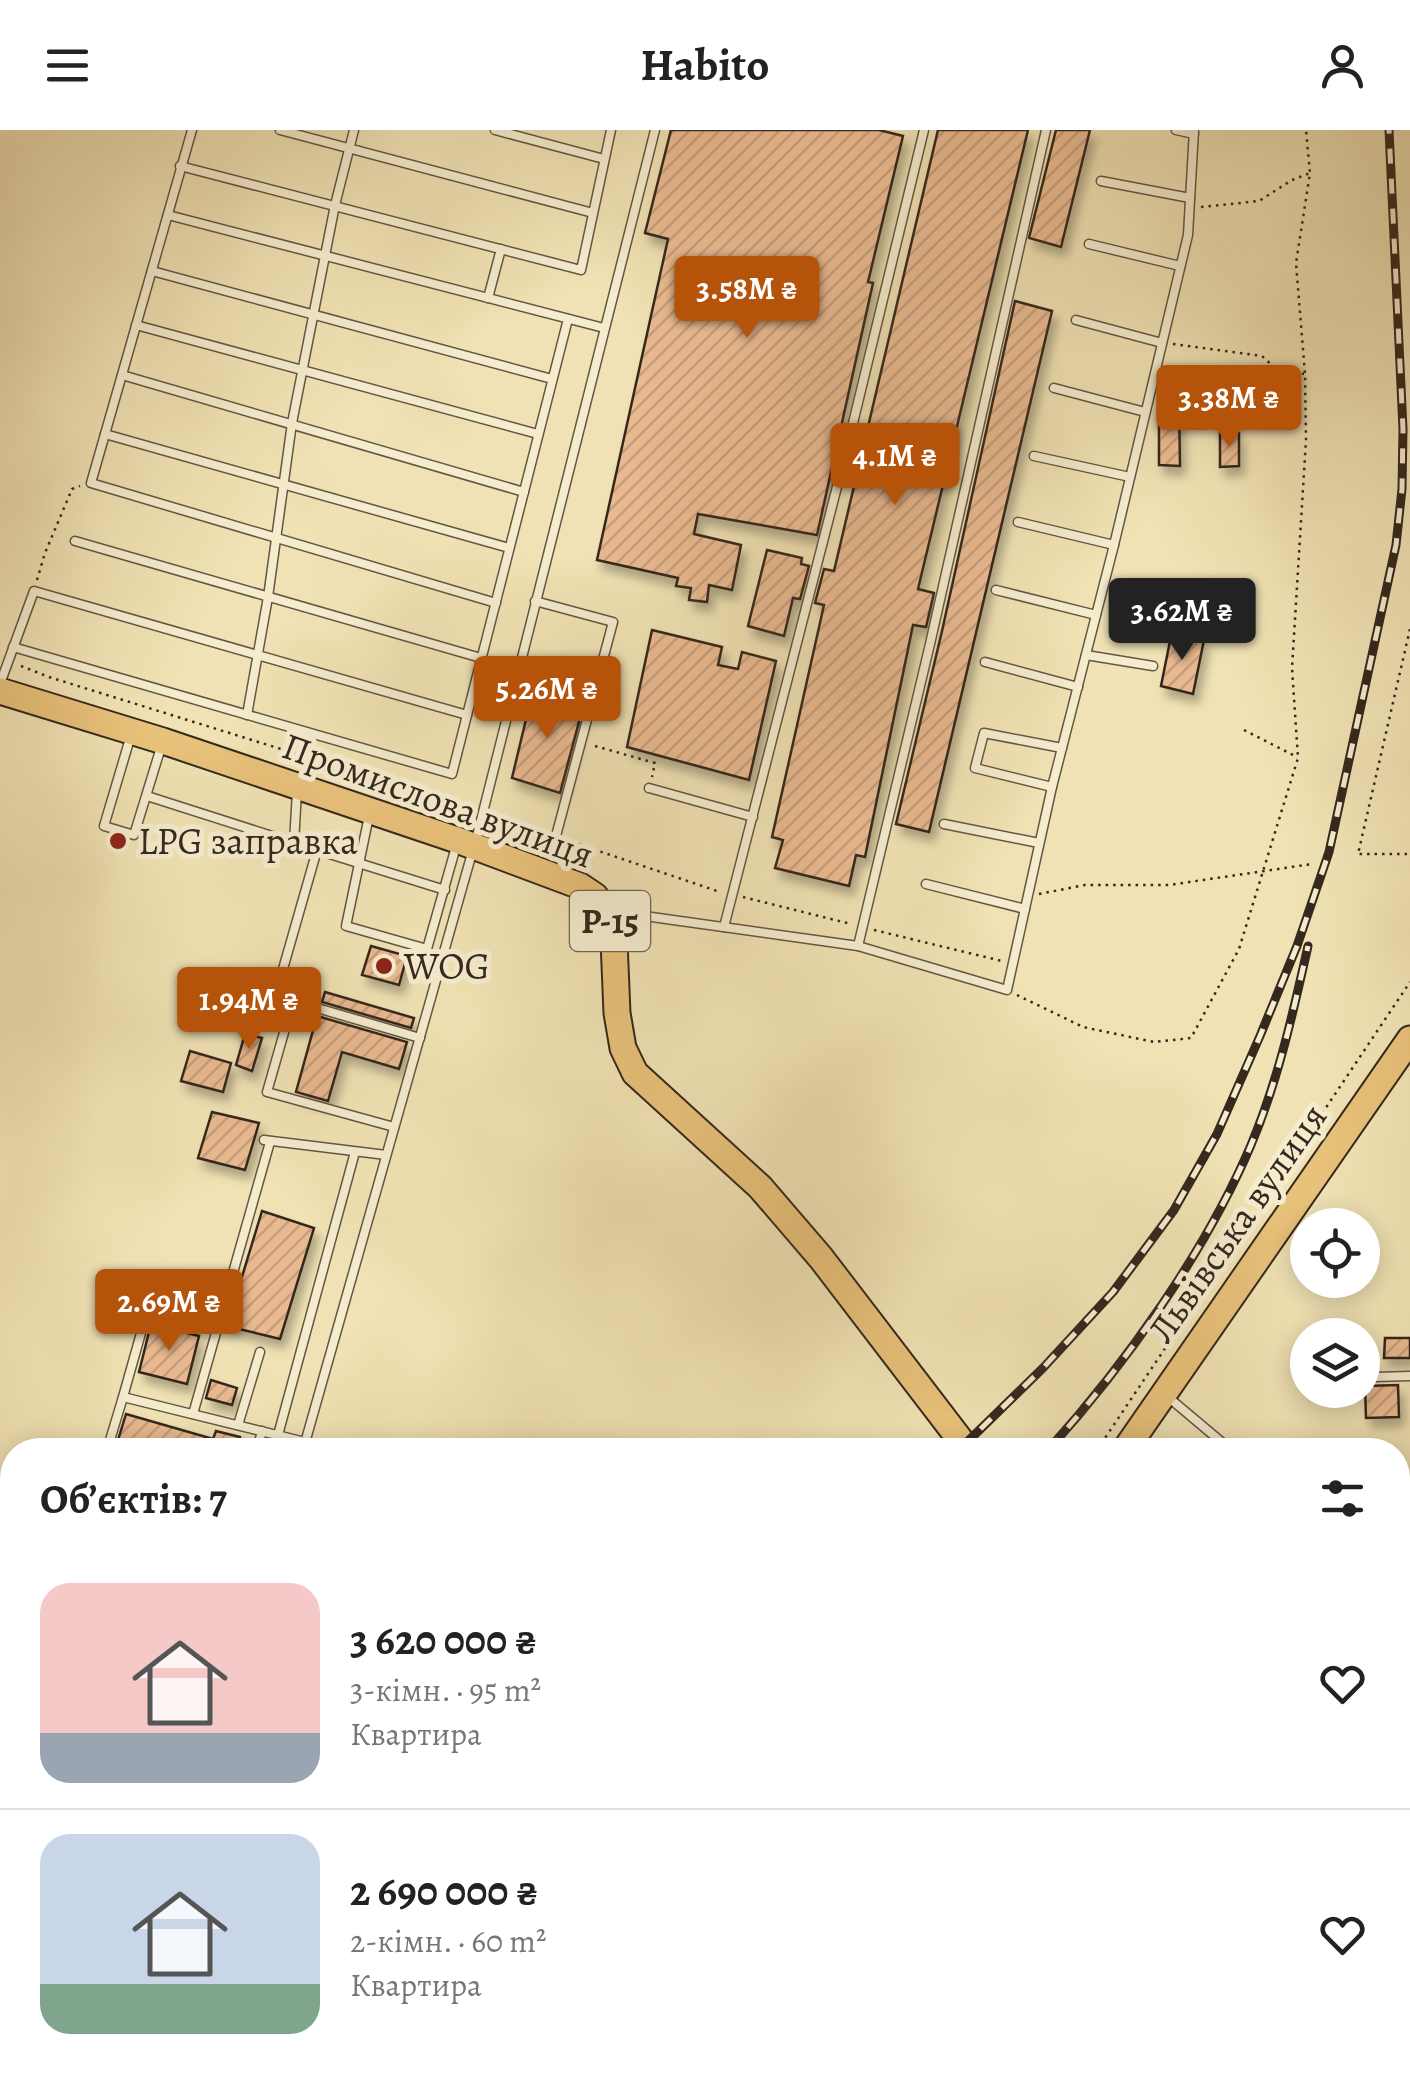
<!DOCTYPE html>
<html lang="uk">
<head>
<meta charset="utf-8">
<style>
	body { margin:0; font-family:Alegreya,serif; background:#f2f2f2; color:#222; height:100vh; display:flex; flex-direction:column; font-size:38px; white-space:nowrap }
	* { box-sizing:border-box; margin:0 }
	p { font-size:32px; color:#767676 }
	.icon { flex:none; width:55px; height:55px; fill:none; stroke:currentColor; stroke-width:2; stroke-linecap:round; stroke-linejoin:round }
	.map { position:relative; flex:1; overflow:hidden }
	.details { position:absolute; left:0px; top:1308px; width:1410px; height:642px; display:flex; flex-direction:column; background:#fff; border-radius:40px 40px 0 0; box-shadow:0 5px 25px #0003 }
	.details>* { flex:none }
	.buttons { position:absolute; left:1290px; top:1078px; display:grid; gap:20px }
	.buttons a { display:grid; place-items:center; width:90px; height:90px; border-radius:50%; background:#fff; box-shadow:0 5px 25px #0003; font-size:50px }
	.price { position:absolute; translate:-50% -85px; padding:0 22px; border-radius:10px; background:#b45309; color:#fff; font-size:32px; line-height:65px; filter:drop-shadow(0 2px 5px #0008) }
	.price::after { content:''; position:absolute; left:50%; top:60px; width:30px; height:22px; margin-left:-15px; background:inherit; clip-path:polygon(0 0,100% 0,50% 100%) }
	.price.on { background:#222; color:#fff }
	ul { padding:0; list-style:none }
	li { display:flex; align-items:center; gap:30px; height:250px; padding:0 40px }
	li+li { border-top:2px solid #e0e0e0 }
	li span { display:grid; place-items:center; flex:none; width:280px; height:200px; border-radius:30px; color:#555 }
	li>.icon { margin-inline-start:auto }
	span .icon { width:120px; height:120px; fill:#fffc; stroke-width:1 }
	li b { font-size:42px }
	h2 { display:flex; justify-content:space-between; align-items:center; height:120px; padding:0 40px; font-size:42px }
	header { display:flex; justify-content:space-between; align-items:center; height:130px; padding:0 40px; background:#fff; font-size:45px; font-weight:600 }
	.map>svg:first-child { display:block }
	.green { fill:#b7c48f; stroke:#767656; stroke-width:2.5 }
	.building { fill:url(#building-hatch); stroke:#35281e; stroke-width:2.5; filter:url(#shadow) }
	.lines { fill:none; stroke-linecap:round; stroke-linejoin:round }
	.lane-casing { stroke:#645644; stroke-width:11 }
	.street-casing { stroke:#645644; stroke-width:19 }
	.primary-casing { stroke:#35281e; stroke-width:29 }
	.path { stroke:#35281e; stroke-width:2.5; stroke-dasharray:2.5 5; stroke-linecap:butt }
	.lane { stroke:#f5ecce; stroke-width:8 }
	.street { stroke:#f5ecce; stroke-width:15 }
	.primary { stroke:#e8c17a; stroke-width:25 }
	.rail-casing { stroke:#35281e; stroke-width:9 }
	.rail { stroke:#f5ecce; stroke-width:5; stroke-dasharray:15; stroke-linecap:butt }
	.poi-dot { fill:#8f2418; stroke:#f5ecce; stroke-width:4 }
	.labels { text-anchor:middle; dominant-baseline:central; stroke-width:10; stroke-linejoin:round; paint-order:stroke }
	.shield { fill:#f5ecce; stroke:#6f6353; stroke-width:2.5 }
	.shield-label { font-size:35px; font-weight:bold; fill:#35281e }
	.street-label { font-size:38px; fill:#35281e; stroke:#f5ecce }
	.poi-label { font-size:38px; fill:#35281e; stroke:#f5ecce; text-anchor:start }
</style>
</head>
<body>
<header><svg class="icon" aria-label="menu" viewBox="0 0 24 24"><path d="M4 6h16M4 12h16M4 18h16"/></svg>Habito<svg class="icon" aria-label="person" viewBox="0 0 24 24"><circle cx="12" cy="8" r="4"/><path d="M4 21q1-7 8-7t8 7"/></svg></header>
<div class="map">
<svg width="1410" height="1948" viewBox="0 0 1410 1948">
	<defs>
		<pattern id="building-hatch" width="6" height="6" patternUnits="userSpaceOnUse" patternTransform="scale(2.5)"><rect width="6" height="6" fill="#e9b98f"/><path d="M-1 1l2-2M0 6l6-6M5 7l2-2" fill="none" stroke="#c89f7b"/></pattern>
		<filter id="shadow"><feDropShadow dx="5" dy="9" stdDeviation="5" flood-color="#0004"/></filter>
	</defs>
	<rect width="100%" height="100%" fill="#f0e2b4"/>
	<filter id="stains"><feTurbulence type="fractalNoise" baseFrequency=".002" numOctaves="4"/><feColorMatrix values="0 0 0 0 .2 0 0 0 0 .09 0 0 0 0 .02 0 0 0 .5 -.17"/></filter>
	<radialGradient id="worn" r=".72"><stop offset=".6" stop-color="#630" stop-opacity="0"/><stop offset="1" stop-color="#630" stop-opacity=".3"/></radialGradient>
	<!-- green -->
	<path class="green" d="M 0,1707 L 12,1708 L 12,1938 L 202,1938 L 187,1948 L 0,1948 Z"/>
	<!-- building -->
	<g class="building">
		<path d="M 671,0 L 879,0 L 903,6 L 868,152 L 873,153 L 817,405 L 698,384 L 694,404 L 741,415 L 732,460 L 709,455 L 707,472 L 689,470 L 691,458 L 676,456 L 678,448 L 597,430 L 668,109 L 645,103 Z"/>
		<path d="M 938,0 L 1028,0 L 918,459 L 934,463 L 926,497 L 913,495 L 865,727 L 856,725 L 849,756 L 775,738 L 783,710 L 772,707 L 824,475 L 815,473 L 824,439 L 834,441 Z"/>
		<path d="M 1056,0 L 1090,0 L 1061,117 L 1029,108 Z"/>
		<path d="M 1015,171 L 1052,181 L 929,702 L 896,694 L 942,501 Z"/>
		<path d="M 1159,272 L 1179,272 L 1180,336 L 1159,335 Z"/>
		<path d="M 1220,303 L 1239,303 L 1239,336 L 1220,337 Z"/>
		<path d="M 767,420 L 802,428 L 801,434 L 809,436 L 800,469 L 793,468 L 784,506 L 748,496 Z"/>
		<path d="M 652,500 L 722,517 L 718,535 L 738,539 L 742,522 L 776,531 L 749,650 L 627,617 Z"/>
		<path d="M 1172,501 L 1204,510 L 1193,564 L 1161,556 Z"/>
		<path d="M 533,560 L 584,573 L 560,663 L 512,648 Z"/>
		<path d="M 371,816 L 407,826 L 399,855 L 362,845 Z"/>
		<path d="M 209,841 L 258,856 L 253,872 L 204,858 Z"/>
		<path d="M 325,862 L 414,888 L 411,898 L 322,872 Z"/>
		<path d="M 317,886 L 407,912 L 399,939 L 342,922 L 328,971 L 296,962 Z"/>
		<path d="M 245,904 L 262,908 L 252,941 L 236,935 Z"/>
		<path d="M 190,921 L 231,933 L 223,962 L 181,951 Z"/>
		<path d="M 212,982 L 259,993 L 245,1040 L 198,1028 Z"/>
		<path d="M 262,1081 L 314,1098 L 280,1209 L 227,1196 Z"/>
		<path d="M 151,1194 L 199,1206 L 187,1254 L 139,1242 Z"/>
		<path d="M 1385,1208 L 1410,1208 L 1410,1228 L 1384,1228 Z"/>
		<path d="M 211,1250 L 237,1258 L 232,1275 L 206,1268 Z"/>
		<path d="M 1398,1255 L 1399,1287 L 1366,1288 L 1365,1256 Z"/>
		<path d="M 126,1284 L 213,1309 L 216,1301 L 240,1307 L 239,1320 L 115,1320 Z"/>
		<path d="M 1410,1784 L 1410,1844 L 1398,1859 L 1398,1793 Z"/>
	</g>
	<g class="lines">
		<!-- lane casing -->
		<g class="lane-casing">
			<g id="lane">
				<path d="M 192,0 L 91,353 L 496,473"/>
				<path d="M 280,0 L 593,83"/>
				<path d="M 495,0 L 604,29"/>
				<path d="M 1176,0 L 1194,4"/>
				<path d="M 180,36 L 581,140 L 611,0"/>
				<path d="M 1101,51 L 1190,68"/>
				<path d="M 168,85 L 604,198"/>
				<path d="M 1089,114 L 1180,136"/>
				<path d="M 152,141 L 552,249"/>
				<path d="M 488,168 L 501,119"/>
				<path d="M 1076,190 L 1162,213"/>
				<path d="M 136,195 L 538,304"/>
				<path d="M 122,245 L 524,362"/>
				<path d="M 1054,258 L 1145,282"/>
				<path d="M 105,304 L 509,418"/>
				<path d="M 1034,326 L 1130,347"/>
				<path d="M 1018,392 L 1114,415"/>
				<path d="M 75,411 L 481,528"/>
				<path d="M 996,460 L 1096,485"/>
				<path d="M 535,471 L 613,492 L 556,706 L 564,744"/>
				<path d="M 13,517 L 452,644 L 568,189"/>
				<path d="M 1086,525 L 1153,536"/>
				<path d="M 985,532 L 1078,557"/>
				<path d="M 0,554 L 34,461 L 467,585"/>
				<path d="M 247,585 L 268,467 L 292,293 L 335,75 L 354,0"/>
				<path d="M 131,605 L 104,696 L 134,705 L 162,614"/>
				<path d="M 1052,657 L 975,638 L 984,603 L 1062,618"/>
				<path d="M 649,658 L 753,687"/>
				<path d="M 297,661 L 294,713 L 445,760"/>
				<path d="M 147,666 L 294,713"/>
				<path d="M 369,686 L 346,796 L 427,819 L 457,713"/>
				<path d="M 944,694 L 1039,713"/>
				<path d="M 476,710 L 655,0"/>
				<path d="M 926,754 L 1025,779"/>
				<path d="M 609,781 L 858,816 L 1007,860 L 1052,657 L 1114,415 L 1188,105 L 1194,0"/>
				<path d="M 724,797 L 847,318 L 924,0"/>
				<path d="M 858,816 L 930,514 L 1046,0"/>
				<path d="M 423,837 L 427,819"/>
				<path d="M 293,871 L 275,867 L 317,720"/>
				<path d="M 394,997 L 267,962 L 293,871 L 420,908"/>
				<path d="M 264,1010 L 386,1025"/>
				<path d="M 1375,1247 L 1410,1246"/>
				<path d="M 123,1267 L 141,1203"/>
				<path d="M 1168,1267 L 1231,1320"/>
				<path d="M 193,1284 L 270,1012"/>
				<path d="M 238,1295 L 260,1222"/>
				<path d="M 278,1305 L 355,1022"/>
				<path d="M 107,1320 L 123,1267 L 305,1312"/>
				<path d="M 257,1320 L 262,1301"/>
				<path d="M 303,1320 L 472,723"/>
				<path d="M 995,1948 L 1000,1938"/>
			</g>
		</g>
		<!-- street casing -->
		<g class="street-casing">
			<g id="street">
				<path d="M 1398,1747 L 1410,1733"/>
				<path d="M 426,1938 L 430,1948"/>
				<path d="M 618,1938 L 619,1948"/>
				<path d="M 839,1948 L 848,1938"/>
				<path d="M 1225,1948 L 1234,1938"/>
			</g>
		</g>
		<!-- primary casing -->
		<g class="primary-casing">
			<g id="primary">
				<path d="M 0,561 L 163,611 L 457,710 L 580,756 L 595,766 L 610,791 L 614,811 L 617,883 L 623,918 L 635,943 L 760,1057 L 821,1128 L 968,1320"/>
				<path d="M 1125,1320 L 1410,909"/>
				<path d="M 1398,1610 L 1410,1617"/>
				<path d="M 384,1948 L 399,1938"/>
			</g>
		</g>
		<!-- path -->
		<g class="path">
			<path d="M 1201,77 L 1259,71 L 1292,50 L 1310,43"/>
			<path d="M 1173,214 L 1262,226 L 1275,238 L 1304,244"/>
			<path d="M 37,450 L 45,423 L 72,359 L 80,356"/>
			<path d="M 1410,499 L 1358,724 L 1410,724"/>
			<path d="M 21,536 L 49,547 L 471,678"/>
			<path d="M 1244,600 L 1297,627"/>
			<path d="M 595,616 L 655,633 L 652,647"/>
			<path d="M 496,687 L 545,703"/>
			<path d="M 572,712 L 720,762"/>
			<path d="M 1039,764 L 1085,755 L 1169,755 L 1312,734"/>
			<path d="M 743,767 L 851,794"/>
			<path d="M 874,800 L 1002,831"/>
			<path d="M 1017,865 L 1083,897 L 1154,912 L 1191,908 L 1239,819 L 1298,628 L 1292,538 L 1306,310 L 1305,244 L 1296,133 L 1310,43 L 1306,0"/>
			<path d="M 1097,1320 L 1410,852"/>
			<path d="M 0,1675 L 12,1677"/>
			<path d="M 0,1882 L 12,1874"/>
			<path d="M 40,1948 L 57,1938"/>
			<path d="M 208,1948 L 223,1938"/>
		</g>
		<!-- lane -->
		<use href="#lane" class="lane"/>
		<!-- street -->
		<use href="#street" class="street"/>
		<!-- primary -->
		<use href="#primary" class="primary"/>
		<!-- rail casing -->
		<g class="rail-casing">
			<g id="rail">
				<path d="M 959,1320 L 1043,1238 L 1113,1162 L 1174,1080 L 1217,1004 L 1260,906 L 1297,816 L 1329,722 L 1396,415 L 1402,359 L 1403,299 L 1389,0"/>
				<path d="M 1048,1320 C 1125,1235 1206,1121 1251,1015 C 1278,951 1293,883 1308,816"/>
				<path d="M 0,1655 L 12,1656"/>
				<path d="M 249,1948 L 264,1938"/>
			</g>
		</g>
		<!-- rail -->
		<use href="#rail" class="rail"/>
	</g>
	<!-- markers -->
	<g class="poi-dot">
		<circle cx="118" cy="711" r="10"/>
		<circle cx="384" cy="836" r="10"/>
	</g>
	<g class="labels">
		<!-- shield labels -->
		<rect class="shield" x="570" y="761" width="80" height="60" rx="8"/>
		<g class="shield-label">
			<text x="610" y="791">Р-15</text>
		</g>
		<!-- street labels -->
		<g class="street-label">
			<text transform="translate(438 670) rotate(20)">Промислова вулиця</text>
			<text transform="translate(1237 1093) rotate(-55)">Львівська вулиця</text>
		</g>
		<!-- poi labels -->
		<g class="poi-label">
			<text x="138" y="711">LPG заправка</text>
			<text x="404" y="836">WOG</text>
		</g>
	</g>
	<rect width="100%" height="100%" filter="url(#stains)"/>
	<rect width="100%" height="100%" fill="url(#worn)"/>
</svg>
<div class="buttons">
<a><svg class="icon" aria-label="locate" viewBox="0 0 24 24"><circle cx="12" cy="12" r="6"/><path d="M12 2v4M12 18v4M2 12h4M18 12h4"/></svg></a>
<a><svg class="icon" aria-label="layers" viewBox="0 0 24 24"><path d="M12 4l9 5-9 5-9-5zM3 14l9 5 9-5"/></svg></a>
</div>
<b class="price" style="left:747px;top:211px">3.58M ₴</b>
<b class="price" style="left:1229px;top:320px">3.38M ₴</b>
<b class="price" style="left:895px;top:378px">4.1M ₴</b>
<b class="price on" style="left:1182px;top:533px">3.62M ₴</b>
<b class="price" style="left:547px;top:611px">5.26M ₴</b>
<b class="price" style="left:249px;top:922px">1.94M ₴</b>
<b class="price" style="left:169px;top:1224px">2.69M ₴</b>
<section class="details">
<h2>Об’єктів: 7<svg class="icon" aria-label="filters" viewBox="0 0 24 24"><path d="M4 7h16M4 17h16"/><circle cx="9" cy="7" r="2"/><circle cx="15" cy="17" r="2"/></svg></h2>
<ul>
<li><span style="background:linear-gradient(#f6c9c9 75%,#9aa5b1 0)"><svg class="icon" aria-label="home" viewBox="0 0 24 24"><path d="M3 11l9-7 9 7M6 9v11h12V9"/></svg></span><div><b>3 620 000 ₴</b><p>3-кімн. · 95 m²</p><p>Квартира</p></div><svg class="icon" aria-label="heart" viewBox="0 0 24 24"><path d="M12 20l-8-8c-3-5 5-10 8-4 3-6 11-1 8 4z"/></svg></li>
<li><span style="background:linear-gradient(#c9d6e8 75%,#7fa58c 0)"><svg class="icon" aria-label="home" viewBox="0 0 24 24"><path d="M3 11l9-7 9 7M6 9v11h12V9"/></svg></span><div><b>2 690 000 ₴</b><p>2-кімн. · 60 m²</p><p>Квартира</p></div><svg class="icon" aria-label="heart" viewBox="0 0 24 24"><path d="M12 20l-8-8c-3-5 5-10 8-4 3-6 11-1 8 4z"/></svg></li>
</ul>
</section>
</div>
</body>
</html>
